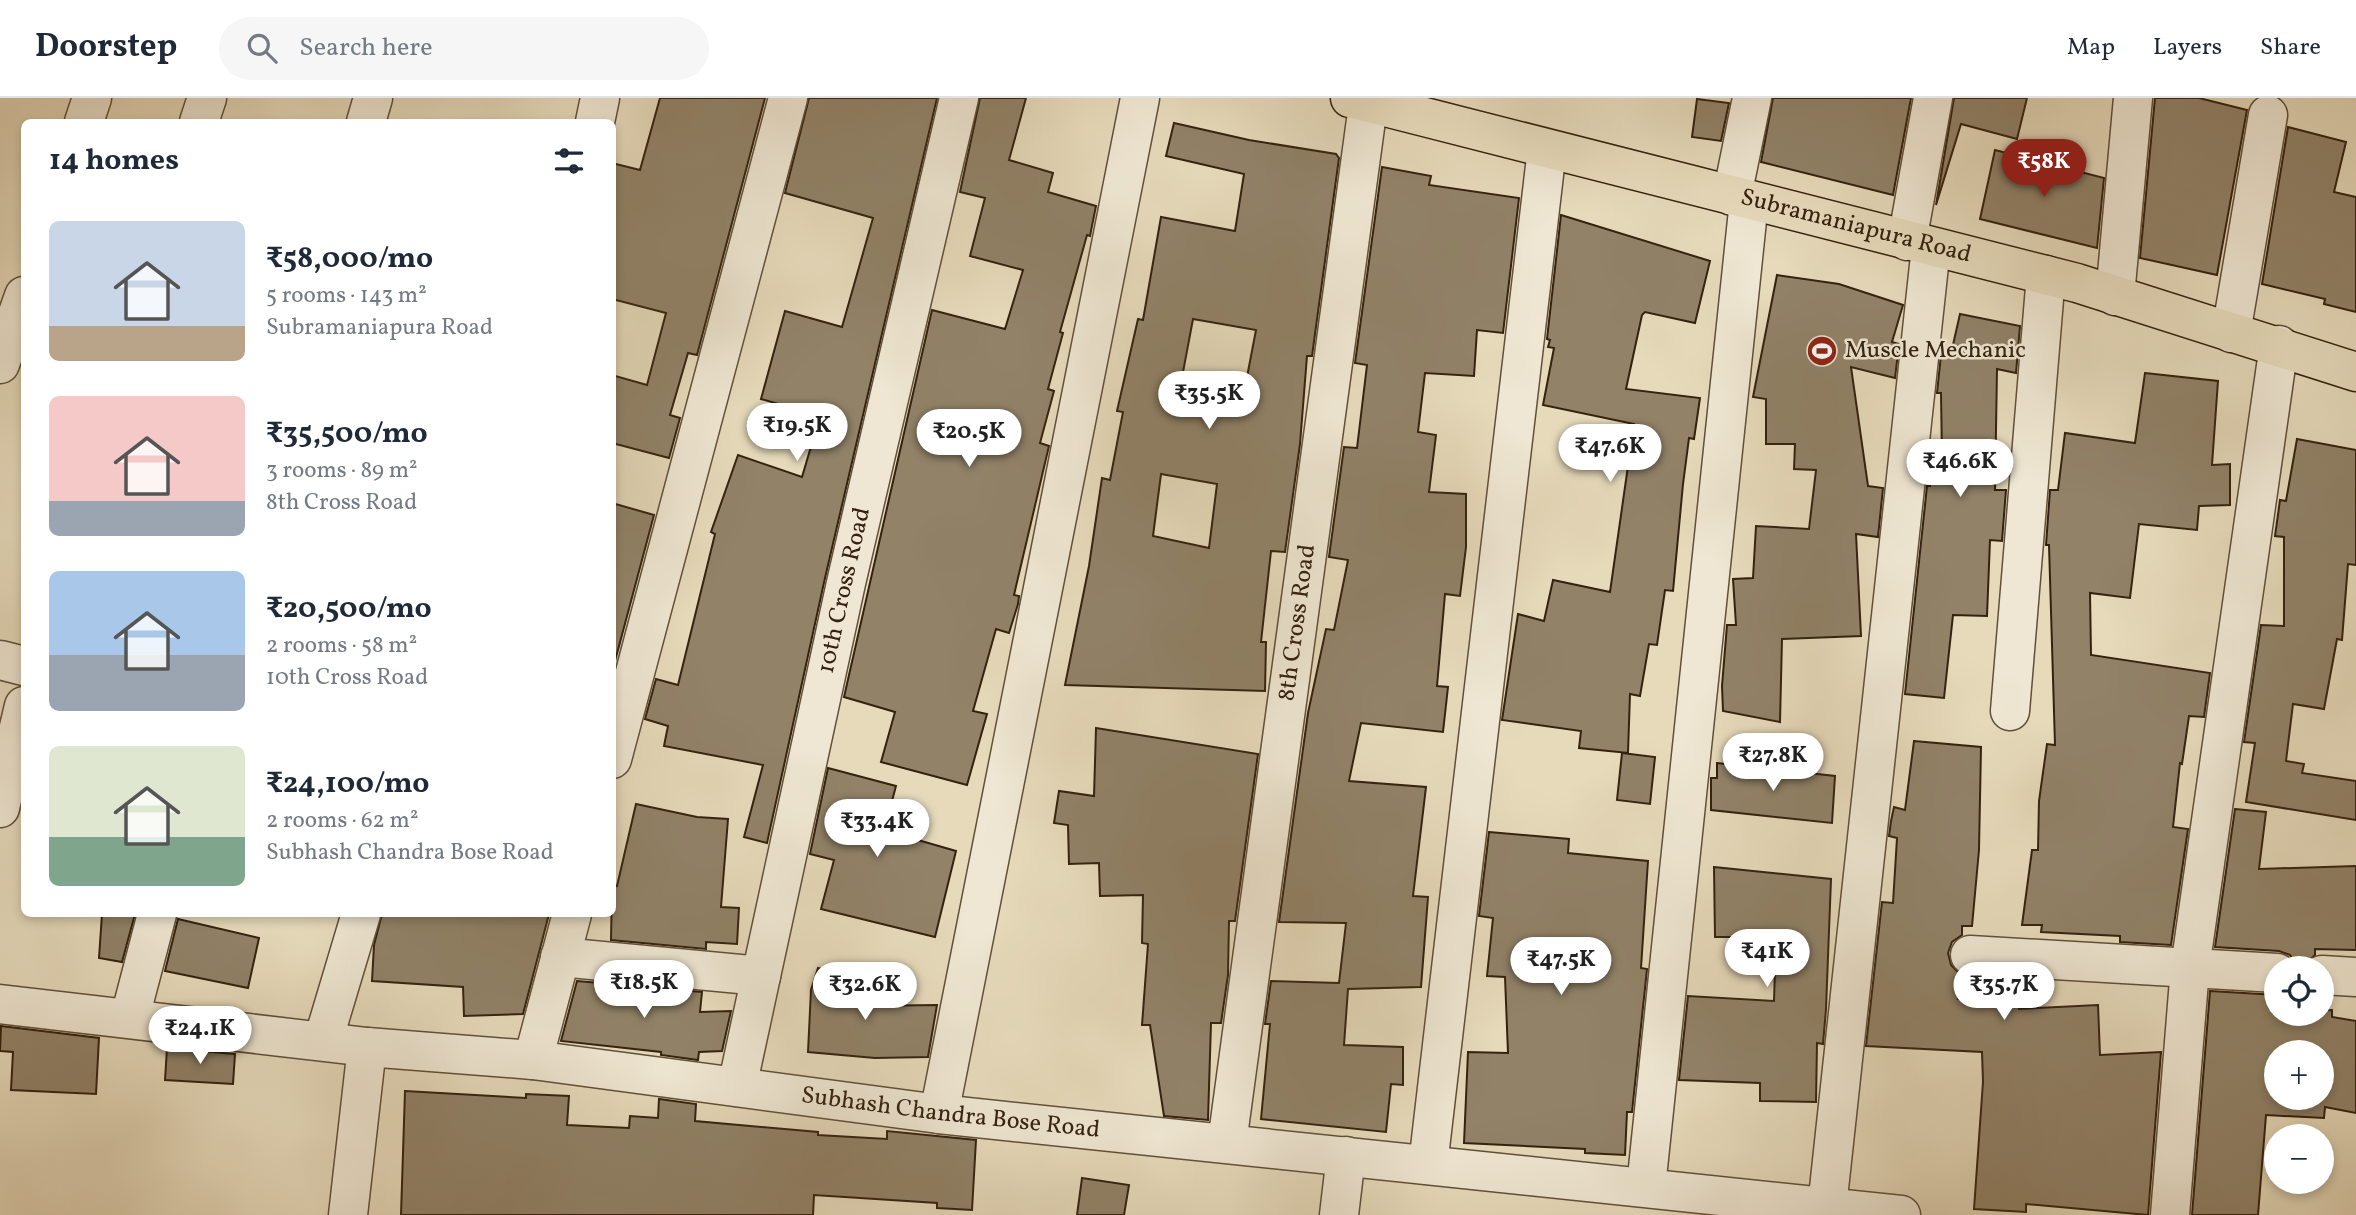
<!DOCTYPE html>
<html lang="en">
<head>
<meta charset="utf-8">
<style>
	body { margin:0; font-family:Vollkorn,serif; background:#f6f6f7; color:#1f2937; height:100vh; display:flex; flex-direction:column; font-size:26px; white-space:nowrap }
	* { box-sizing:border-box; margin:0 }
	p { font-size:23px; color:#747a83 }
	.icon { flex:none; width:38px; height:38px; fill:none; stroke:currentColor; stroke-width:2; stroke-linecap:round; stroke-linejoin:round }
	.map { position:relative; flex:1; overflow:hidden }
	.sheet { position:absolute; left:21px; top:21px; width:595px; height:798px; display:flex; flex-direction:column; background:#fff; border-radius:10px; box-shadow:0 4px 10px #0003 }
	.sheet>* { flex:none }
	.buttons { position:absolute; left:2264px; top:858px; display:grid; gap:14px }
	.buttons a { display:grid; place-items:center; width:70px; height:70px; border-radius:50%; background:#fff; box-shadow:0 4px 10px #0003; font-size:35px }
	.price { position:absolute; translate:-50% -60px; padding:0 16px; border-radius:24px; background:#fff; color:#222; font-size:23px; line-height:46px; filter:drop-shadow(0 2px 4px #0008) }
	.price::after { content:''; position:absolute; left:50%; top:42px; width:21px; height:16px; margin-left:-10px; background:inherit; clip-path:polygon(0 0,100% 0,50% 100%) }
	.price.active { background:#8f2418; color:#fff }
	ul { padding:0; list-style:none }
	li { display:flex; align-items:center; gap:21px; height:175px; padding:0 28px }
	li span { display:grid; place-items:center; flex:none; width:196px; height:140px; border-radius:10px; color:#555 }
	li>.icon { margin-inline-start:auto }
	span .icon { width:84px; height:84px; fill:#fffc; stroke-width:1 }
	li b { font-size:30px }
	h2 { display:flex; justify-content:space-between; align-items:center; height:84px; padding:0 28px; font-size:30px }
	header { display:flex; align-items:center; gap:42px; box-sizing:border-box; height:98px; padding:0 35px; background:#fff; border-bottom:2px solid #e0e1e3 }
	header strong { font-size:33px }
	nav { display:flex; gap:38px; margin-inline-start:auto; font-size:24px }
	.search { width:490px; height:63px; background:#f6f6f7; display:flex; align-items:center; gap:18px; box-sizing:border-box; padding:0 24px; border-radius:38px; color:#747a83; font-size:26px }
	.map>svg:first-child { display:block }
	.building { fill:#918268; stroke:#34220f; stroke-width:2; fill-rule:evenodd }
	.lines { fill:none; stroke-linecap:round; stroke-linejoin:round }
	.minor-casing { stroke:#60503a; stroke-width:41 }
	.major-casing { stroke:#34220f; stroke-width:41 }
	.minor { stroke:#efe7d3; stroke-width:38 }
	.major { stroke:#e6dabb; stroke-width:38 }
	.labels { text-anchor:middle; dominant-baseline:central; stroke-width:5; stroke-linejoin:round; paint-order:stroke }
	.street-label { font-size:24px; fill:#34220f; stroke:#efe7d3 }
	.poi-label { font-size:24px; fill:#34220f; stroke:#efe7d3; text-anchor:start }
</style>
</head>
<body>
<header>
<strong>Doorstep</strong>
<div class="search"><svg class="icon" aria-label="search" viewBox="0 0 24 24"><circle cx="10" cy="10" r="6"/><path d="M15 15l6 6"/></svg>Search here</div>
<nav><a>Map</a><a>Layers</a><a>Share</a></nav>
</header>
<div class="map">
<svg width="2356" height="1117" viewBox="0 0 2356 1117">
	<rect width="100%" height="100%" fill="#e6dabb"/>
	<filter id="stains"><feTurbulence type="fractalNoise" baseFrequency=".00286" numOctaves="4"/><feColorMatrix values="0 0 0 0 .2 0 0 0 0 .09 0 0 0 0 .02 0 0 0 .5 -.17"/></filter>
	<radialGradient id="worn" r=".72"><stop offset=".6" stop-color="#630" stop-opacity="0"/><stop offset="1" stop-color="#630" stop-opacity=".3"/></radialGradient>
	<!-- building -->
	<g class="building">
		<path d="M 660,0 L 765,0 L 697,257 L 688,255 L 670,317 L 680,320 L 669,360 L 612,345 L 612,277 L 647,287 L 666,215 L 612,201 L 612,65 L 640,72 Z"/>
		<path d="M 809,0 L 937,0 L 825,480 L 767,745 L 744,739 L 763,667 L 664,648 L 668,628 L 645,621 L 656,581 L 678,587 L 715,436 L 711,434 L 738,357 L 802,379 L 820,318 L 761,301 L 785,213 L 842,229 L 873,120 L 785,95 Z"/>
		<path d="M 980,0 L 1026,0 L 1009,62 L 1053,75 L 1048,94 L 1096,108 L 1090,138 L 1087,137 L 1060,234 L 1063,235 L 1048,291 L 1054,293 L 1040,345 L 1049,348 L 1014,497 L 1019,498 L 1018,506 L 1009,535 L 996,531 L 973,613 L 987,616 L 967,687 L 881,664 L 895,614 L 844,599 L 932,212 L 1005,231 L 1023,172 L 970,158 L 985,100 L 960,94 Z"/>
		<path d="M 1773,0 L 1911,0 L 1893,97 L 1761,64 Z"/>
		<path d="M 1954,0 L 2027,0 L 2017,41 L 1961,26 L 1936,107 Z"/>
		<path d="M 2155,0 L 2199,0 L 2247,12 L 2217,177 L 2140,160 Z"/>
		<path d="M 1697,1 L 1729,5 L 1721,43 L 1692,39 Z"/>
		<path d="M 1174,25 L 1249,42 L 1336,56 L 1339,60 L 1312,258 L 1307,258 L 1300,346 L 1285,454 L 1271,453 L 1261,544 L 1266,544 L 1265,593 L 1065,587 L 1089,468 L 1102,380 L 1110,382 L 1123,314 L 1117,313 L 1138,221 L 1143,222 L 1161,119 L 1235,133 L 1244,76 L 1166,58 ZM 1193,221 L 1256,232 L 1242,305 L 1180,290 ZM 1161,376 L 1217,386 L 1209,450 L 1153,438 Z"/>
		<path d="M 2288,29 L 2346,44 L 2334,94 L 2356,99 L 2356,214 L 2324,206 L 2325,201 L 2262,186 Z"/>
		<path d="M 1995,52 L 2104,80 L 2097,150 L 1980,121 Z"/>
		<path d="M 1382,69 L 1431,78 L 1429,87 L 1519,100 L 1503,235 L 1477,232 L 1474,278 L 1425,275 L 1418,334 L 1436,337 L 1429,394 L 1466,396 L 1466,449 L 1460,498 L 1445,496 L 1437,588 L 1448,589 L 1443,634 L 1361,625 L 1349,683 L 1426,689 L 1413,798 L 1428,799 L 1421,889 L 1348,891 L 1344,947 L 1403,949 L 1403,987 L 1391,986 L 1386,1034 L 1261,1021 L 1270,926 L 1265,926 L 1271,883 L 1339,885 L 1346,825 L 1279,824 L 1308,615 L 1326,531 L 1334,532 L 1348,462 L 1329,459 L 1344,349 L 1357,350 L 1367,267 L 1355,265 Z"/>
		<path d="M 1561,117 L 1710,163 L 1695,225 L 1645,214 L 1642,217 L 1626,291 L 1700,300 L 1694,341 L 1689,340 L 1683,386 L 1673,493 L 1665,492 L 1657,547 L 1649,546 L 1640,598 L 1630,596 L 1628,655 L 1579,650 L 1581,633 L 1502,622 L 1518,516 L 1544,523 L 1553,482 L 1610,494 L 1634,326 L 1543,307 L 1554,250 L 1548,249 L 1550,242 L 1547,241 Z"/>
		<path d="M 1777,177 L 1839,186 L 1903,207 L 1892,244 L 1899,246 L 1895,280 L 1851,269 L 1868,388 L 1883,390 L 1878,439 L 1856,436 L 1861,538 L 1782,541 L 1780,624 L 1723,613 L 1722,588 L 1727,527 L 1736,527 L 1733,481 L 1753,480 L 1756,428 L 1809,431 L 1816,372 L 1794,371 L 1795,346 L 1766,346 L 1766,301 L 1753,299 Z"/>
		<path d="M 1960,216 L 2020,228 L 2016,275 L 1997,271 L 1995,392 L 2006,392 L 2002,443 L 1990,442 L 1987,518 L 1953,517 L 1944,600 L 1905,596 L 1927,388 L 1930,388 L 1930,362 L 1942,362 L 1941,295 L 1937,295 L 1941,257 L 1950,260 Z"/>
		<path d="M 2145,275 L 2218,283 L 2212,367 L 2230,366 L 2230,407 L 2199,408 L 2197,432 L 2139,426 L 2130,500 L 2090,495 L 2091,557 L 2210,575 L 2204,619 L 2189,618 L 2182,666 L 2180,665 L 2173,729 L 2188,731 L 2171,847 L 2120,844 L 2120,838 L 2041,834 L 2042,827 L 2022,827 L 2032,752 L 2038,752 L 2039,703 L 2047,646 L 2055,647 L 2049,447 L 2046,447 L 2050,392 L 2058,392 L 2065,335 L 2135,345 Z"/>
		<path d="M 2297,341 L 2356,352 L 2356,467 L 2348,466 L 2342,542 L 2337,541 L 2324,611 L 2293,606 L 2286,663 L 2304,666 L 2302,675 L 2356,683 L 2356,722 L 2246,704 L 2255,645 L 2244,644 L 2261,527 L 2284,528 L 2284,439 L 2275,438 L 2280,402 L 2286,403 Z"/>
		<path d="M 612,405 L 654,417 L 615,563 L 612,563 Z"/>
		<path d="M 1096,630 L 1258,656 L 1235,823 L 1229,823 L 1228,877 L 1221,925 L 1211,925 L 1208,1022 L 1164,1018 L 1150,927 L 1142,927 L 1148,846 L 1142,845 L 1143,797 L 1100,798 L 1099,765 L 1069,766 L 1068,727 L 1054,725 L 1059,693 L 1094,698 Z"/>
		<path d="M 1914,643 L 1981,649 L 1979,752 L 1972,828 L 1962,828 L 1962,837 L 1952,844 L 1948,855 L 1951,867 L 1960,876 L 1958,901 L 2018,899 L 2019,911 L 2098,907 L 2100,957 L 2161,954 L 2148,1117 L 2026,1106 L 2026,1114 L 1974,1111 L 1983,984 L 1982,954 L 1866,948 L 1882,804 L 1893,805 L 1897,740 L 1889,738 L 1891,723 L 1894,709 L 1905,712 Z"/>
		<path d="M 1622,655 L 1655,659 L 1650,706 L 1617,702 Z"/>
		<path d="M 1717,665 L 1835,678 L 1832,725 L 1711,712 L 1711,680 L 1717,680 Z"/>
		<path d="M 828,670 L 896,688 L 885,729 L 890,731 L 890,734 L 956,753 L 935,839 L 821,811 L 834,762 L 810,756 Z"/>
		<path d="M 636,706 L 697,719 L 728,721 L 721,809 L 739,810 L 737,846 L 706,844 L 706,851 L 611,842 L 612,787 L 617,788 Z"/>
		<path d="M 2235,711 L 2266,714 L 2259,771 L 2356,768 L 2356,852 L 2315,851 L 2315,857 L 2302,870 L 2298,870 L 2290,857 L 2279,853 L 2215,849 Z"/>
		<path d="M 1489,734 L 1569,741 L 1568,755 L 1648,763 L 1641,870 L 1647,871 L 1632,1014 L 1627,1014 L 1625,1057 L 1585,1055 L 1585,1051 L 1464,1045 L 1468,954 L 1508,955 L 1505,879 L 1487,878 L 1493,820 L 1479,818 Z"/>
		<path d="M 1714,769 L 1831,781 L 1826,911 L 1823,946 L 1817,945 L 1816,1004 L 1760,1003 L 1760,985 L 1679,982 L 1688,898 L 1774,903 L 1776,839 L 1715,839 Z"/>
		<path d="M 102,816 L 135,816 L 122,864 L 99,860 Z"/>
		<path d="M 382,816 L 549,816 L 523,916 L 464,918 L 463,889 L 372,883 L 374,847 Z"/>
		<path d="M 178,821 L 259,840 L 248,890 L 165,873 Z"/>
		<path d="M 818,870 L 866,883 L 859,908 L 937,907 L 928,959 L 875,960 L 808,954 L 811,892 Z"/>
		<path d="M 577,883 L 702,894 L 700,914 L 731,913 L 722,953 L 699,954 L 698,962 L 661,957 L 661,954 L 561,943 Z"/>
		<path d="M 2210,893 L 2277,897 L 2277,915 L 2332,912 L 2332,919 L 2356,923 L 2356,1015 L 2325,1009 L 2324,1020 L 2266,1017 L 2258,1117 L 2192,1117 ZM 2277,954 L 2322,954 L 2322,999 L 2277,999 Z"/>
		<path d="M 1,928 L 99,940 L 96,996 L 11,992 L 13,954 L 0,953 Z"/>
		<path d="M 167,950 L 235,956 L 233,986 L 165,982 Z"/>
		<path d="M 405,993 L 526,1000 L 526,996 L 569,998 L 567,1027 L 629,1030 L 630,1018 L 658,1020 L 659,1001 L 696,1006 L 695,1023 L 818,1034 L 818,1037 L 887,1041 L 887,1033 L 976,1042 L 972,1112 L 937,1110 L 937,1105 L 814,1097 L 813,1117 L 401,1117 Z"/>
		<path d="M 1082,1080 L 1129,1087 L 1124,1117 L 1077,1117 Z"/>
	</g>
	<g class="lines">
		<!-- minor casing -->
		<g class="minor-casing">
			<g id="minor">
				<path d="M 84,24 L 92,0"/>
				<path d="M 199,24 L 207,0"/>
				<path d="M 366,24 L 373,0"/>
				<path d="M 595,24 L 600,0"/>
				<path d="M 1732,98 L 1752,0"/>
				<path d="M 1907,143 L 1933,0"/>
				<path d="M 2115,198 L 2133,0"/>
				<path d="M 2231,235 L 2268,17"/>
				<path d="M 0,266 L 24,198"/>
				<path d="M 0,562 L 24,568"/>
				<path d="M 2010,613 L 2046,177"/>
				<path d="M 612,661 L 788,0"/>
				<path d="M 0,710 L 24,608"/>
				<path d="M 1970,857 L 2277,875"/>
				<path d="M 560,859 L 761,878"/>
				<path d="M 2322,877 L 2356,879"/>
				<path id="s1" d="M 0,906 L 367,949 L 533,962 L 939,1016 L 1901,1117"/>
				<path d="M 130,919 L 157,816"/>
				<path d="M 323,943 L 361,816"/>
				<path d="M 533,962 L 572,816"/>
				<path id="s2" d="M 737,989 L 846,485 L 959,0"/>
				<path d="M 939,1016 L 1140,0"/>
				<path id="s3" d="M 1227,1045 L 1369,0"/>
				<path d="M 1428,1067 L 1547,51"/>
				<path d="M 1646,1089 L 1749,103"/>
				<path d="M 1827,1109 L 1931,149"/>
				<path d="M 348,1117 L 367,949"/>
				<path d="M 1339,1117 L 1346,1058"/>
				<path d="M 2170,1117 L 2190,870 L 2279,247"/>
			</g>
		</g>
		<!-- major casing -->
		<g class="major-casing">
			<g id="major">
				<path id="s4" d="M 1350,0 L 2077,185 L 2356,274"/>
			</g>
		</g>
		<!-- minor -->
		<use href="#minor" class="minor"/>
		<!-- major -->
		<use href="#major" class="major"/>
	</g>
	<!-- icons -->
	<defs>
		<g id="stadium-disc" transform="scale(1.575)"><circle r="9.5" fill="#8f2418" stroke="#efe7d3"/><path d="M0-5a6.5 5 0 1 0 0 10a6.5 5 0 1 0 0-10ZM-3.5-1.8h7v3.6h-7Z" fill="#fff"/></g>
	</defs>
	<g fill-rule="evenodd">
		<use href="#stadium-disc" x="1822" y="253"/>
	</g>
	<g class="labels">
		<!-- street labels -->
		<g class="street-label">
			<text stroke="none"><textPath href="#s4" startOffset="522">Subramaniapura Road</textPath></text>
			<text stroke="none"><textPath href="#s2" startOffset="508">10th Cross Road</textPath></text>
			<text stroke="none"><textPath href="#s3" startOffset="525">8th Cross Road</textPath></text>
			<text stroke="none"><textPath href="#s1" startOffset="957">Subhash Chandra Bose Road</textPath></text>
		</g>
		<!-- poi labels -->
		<g class="poi-label">
			<text x="1845" y="253">Muscle Mechanic</text>
		</g>
	</g>
	<rect width="100%" height="100%" filter="url(#stains)"/>
	<rect width="100%" height="100%" fill="url(#worn)"/>
</svg>
<div class="buttons">
<a><svg class="icon" aria-label="locate" viewBox="0 0 24 24"><circle cx="12" cy="12" r="6"/><path d="M12 2v4M12 18v4M2 12h4M18 12h4"/></svg></a>
<a>+</a>
<a>−</a>
</div>
<b class="price active" style="left:2044px;top:101px">₹58K</b>
<b class="price" style="left:1209px;top:333px">₹35.5K</b>
<b class="price" style="left:797px;top:365px">₹19.5K</b>
<b class="price" style="left:969px;top:371px">₹20.5K</b>
<b class="price" style="left:1610px;top:386px">₹47.6K</b>
<b class="price" style="left:1960px;top:401px">₹46.6K</b>
<b class="price" style="left:1773px;top:695px">₹27.8K</b>
<b class="price" style="left:877px;top:761px">₹33.4K</b>
<b class="price" style="left:1767px;top:891px">₹41K</b>
<b class="price" style="left:1561px;top:899px">₹47.5K</b>
<b class="price" style="left:644px;top:922px">₹18.5K</b>
<b class="price" style="left:865px;top:924px">₹32.6K</b>
<b class="price" style="left:2004px;top:924px">₹35.7K</b>
<b class="price" style="left:200px;top:968px">₹24.1K</b>
<section class="sheet">
<h2>14 homes<svg class="icon" aria-label="filters" viewBox="0 0 24 24"><path d="M4 7h16M4 17h16"/><circle cx="9" cy="7" r="2"/><circle cx="15" cy="17" r="2"/></svg></h2>
<ul>
<li><span style="background:linear-gradient(#c9d6e8 75%,#b9a48a 0)"><svg class="icon" aria-label="home" viewBox="0 0 24 24"><path d="M3 11l9-7 9 7M6 9v11h12V9"/></svg></span><div><b>₹58,000/mo</b><p>5 rooms · 143 m²</p><p>Subramaniapura Road</p></div></li>
<li><span style="background:linear-gradient(#f6c9c9 75%,#9aa5b1 0)"><svg class="icon" aria-label="home" viewBox="0 0 24 24"><path d="M3 11l9-7 9 7M6 9v11h12V9"/></svg></span><div><b>₹35,500/mo</b><p>3 rooms · 89 m²</p><p>8th Cross Road</p></div></li>
<li><span style="background:linear-gradient(#a9c7e8 60%,#9aa5b1 0)"><svg class="icon" aria-label="home" viewBox="0 0 24 24"><path d="M3 11l9-7 9 7M6 9v11h12V9"/></svg></span><div><b>₹20,500/mo</b><p>2 rooms · 58 m²</p><p>10th Cross Road</p></div></li>
<li><span style="background:linear-gradient(#dfe7d0 65%,#7fa58c 0)"><svg class="icon" aria-label="home" viewBox="0 0 24 24"><path d="M3 11l9-7 9 7M6 9v11h12V9"/></svg></span><div><b>₹24,100/mo</b><p>2 rooms · 62 m²</p><p>Subhash Chandra Bose Road</p></div></li>
</ul>
</section>
</div>
</body>
</html>
